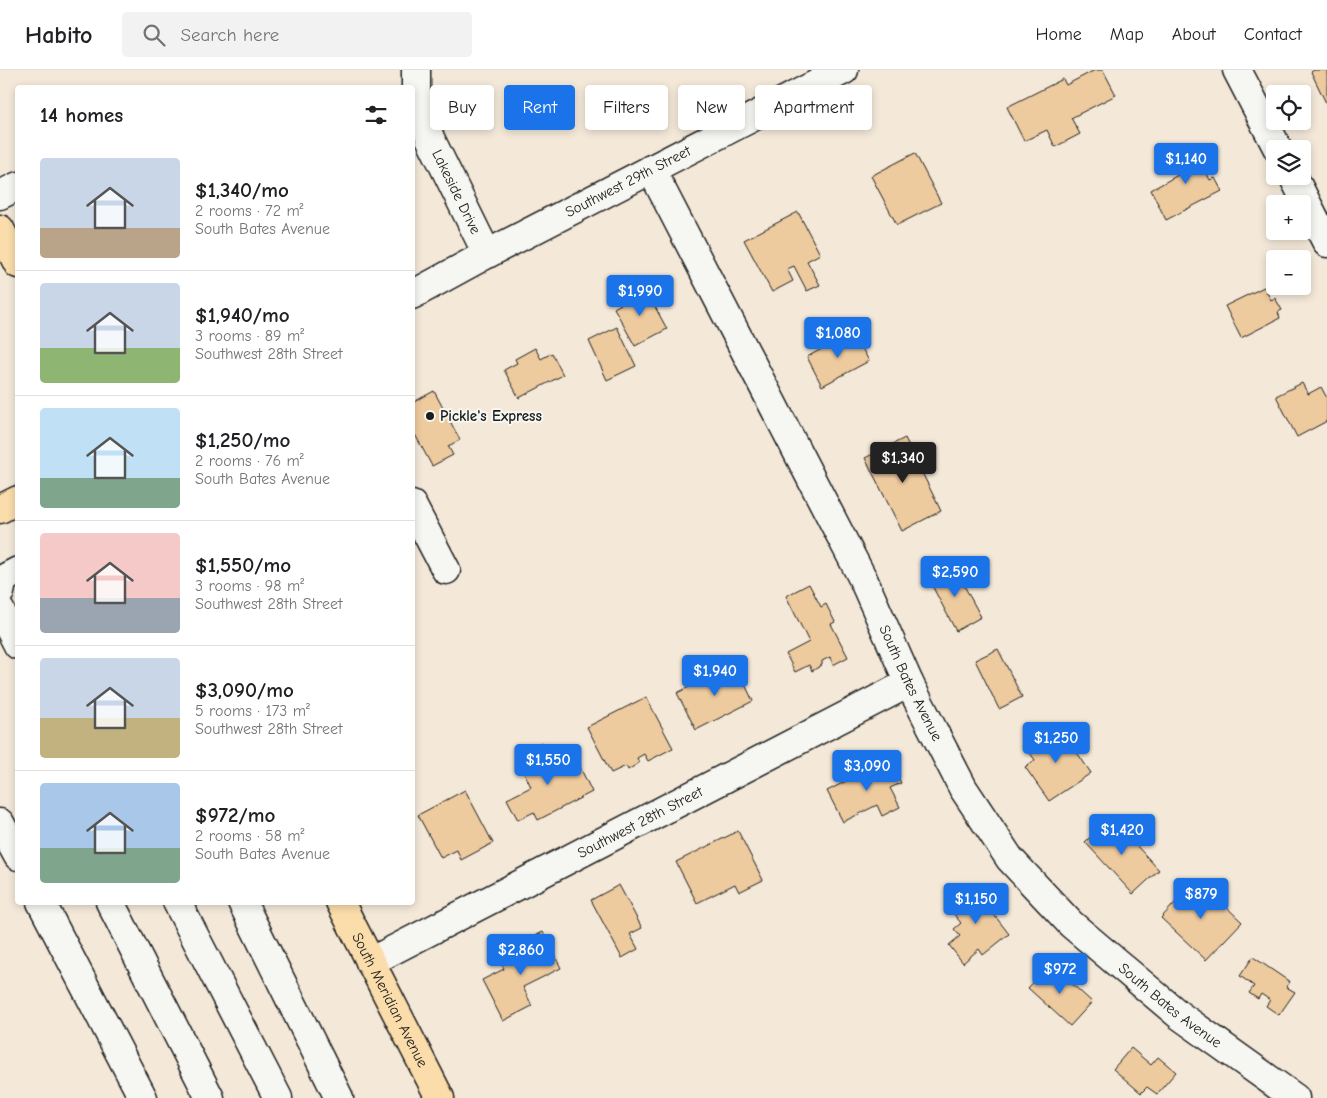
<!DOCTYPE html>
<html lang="en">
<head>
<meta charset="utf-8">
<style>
	body { margin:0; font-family:"Comic Neue",sans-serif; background:#f2f2f2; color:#202124; height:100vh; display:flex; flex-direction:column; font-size:19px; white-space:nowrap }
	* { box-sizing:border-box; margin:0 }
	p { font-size:16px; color:#757577 }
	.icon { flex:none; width:28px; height:28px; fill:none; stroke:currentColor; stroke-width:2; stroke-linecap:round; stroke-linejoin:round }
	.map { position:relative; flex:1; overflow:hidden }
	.side { position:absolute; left:15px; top:15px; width:400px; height:820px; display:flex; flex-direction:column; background:#fff; border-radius:5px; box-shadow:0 2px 8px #0003 }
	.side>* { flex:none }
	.top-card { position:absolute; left:430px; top:15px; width:475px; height:45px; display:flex; gap:10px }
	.controls { position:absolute; left:1266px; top:15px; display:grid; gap:10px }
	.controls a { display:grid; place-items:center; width:45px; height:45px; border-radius:5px; background:#fff; box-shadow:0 2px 8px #0003; font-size:25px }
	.price { position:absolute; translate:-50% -42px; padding:0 11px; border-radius:5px; background:#1a73e8; color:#fff; font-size:16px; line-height:32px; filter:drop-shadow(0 1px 2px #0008) }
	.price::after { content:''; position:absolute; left:50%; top:30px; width:15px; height:11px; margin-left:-8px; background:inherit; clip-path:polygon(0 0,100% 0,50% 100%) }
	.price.selected { background:#222; color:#fff }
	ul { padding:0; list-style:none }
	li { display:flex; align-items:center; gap:15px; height:125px; padding:0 25px }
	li+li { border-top:1px solid #e0e0e0 }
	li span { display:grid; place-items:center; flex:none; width:140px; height:100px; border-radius:5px; color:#555 }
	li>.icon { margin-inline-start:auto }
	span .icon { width:60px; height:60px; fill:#fffc; stroke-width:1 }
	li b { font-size:21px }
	h2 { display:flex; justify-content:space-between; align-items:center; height:60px; padding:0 25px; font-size:21px }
	.pill { padding:0 18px; border-radius:5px; background:#fff; box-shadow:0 2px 8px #0003; font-size:18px; line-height:45px }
	.pill.selected { background:#1a73e8; color:#fff }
	header { display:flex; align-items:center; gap:30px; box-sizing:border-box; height:70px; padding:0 25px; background:#fff; border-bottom:1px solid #e0e0e0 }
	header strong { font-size:24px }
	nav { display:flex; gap:28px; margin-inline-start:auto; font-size:18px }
	.search { width:350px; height:45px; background:#f2f2f2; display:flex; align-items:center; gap:12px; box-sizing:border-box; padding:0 18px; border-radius:5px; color:#757577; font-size:19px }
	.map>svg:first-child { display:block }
	.building { fill:#eecb9f; stroke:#1c1c1c }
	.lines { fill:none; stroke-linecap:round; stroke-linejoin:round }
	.minor-casing { stroke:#1c1c1c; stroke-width:31 }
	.major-casing { stroke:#1c1c1c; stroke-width:31 }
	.minor { stroke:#f6f6f2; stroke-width:28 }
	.major { stroke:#faddab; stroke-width:28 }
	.poi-dot { fill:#1c1c1c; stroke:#f6f6f2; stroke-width:2 }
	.labels { text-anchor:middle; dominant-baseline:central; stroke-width:4; stroke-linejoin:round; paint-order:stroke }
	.street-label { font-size:15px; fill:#1c1c1c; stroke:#f6f6f2 }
	.poi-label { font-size:15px; font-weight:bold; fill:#1c1c1c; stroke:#f6f6f2; text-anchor:start }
</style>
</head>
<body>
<header>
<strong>Habito</strong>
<div class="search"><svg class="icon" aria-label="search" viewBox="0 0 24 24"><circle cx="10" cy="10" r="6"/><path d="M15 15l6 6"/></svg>Search here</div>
<nav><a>Home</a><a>Map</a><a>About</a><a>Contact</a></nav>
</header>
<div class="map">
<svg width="1327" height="1028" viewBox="0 0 1327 1028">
	<rect width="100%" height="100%" fill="#f4e9d9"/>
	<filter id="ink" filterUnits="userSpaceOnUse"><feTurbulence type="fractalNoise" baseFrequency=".02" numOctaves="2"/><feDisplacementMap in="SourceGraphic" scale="10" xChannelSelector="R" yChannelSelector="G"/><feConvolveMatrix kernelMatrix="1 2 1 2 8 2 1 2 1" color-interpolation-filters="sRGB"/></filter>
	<g filter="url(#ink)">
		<!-- building -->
		<g class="building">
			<path d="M 1095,0 L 1103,0 L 1116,25 L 1071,48 L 1080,64 L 1055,77 L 1047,60 L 1024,71 L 1007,37 L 1063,9 L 1066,15 Z"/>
			<path d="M 1314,0 L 1327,0 L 1327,35 L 1311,2 Z"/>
			<path d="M 1193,76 L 1200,91 L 1204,89 L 1208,98 L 1205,100 L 1210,110 L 1215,108 L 1222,121 L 1166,150 L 1151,120 L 1178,105 L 1169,89 Z"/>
			<path d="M 915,83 L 941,133 L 897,155 L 871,106 Z"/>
			<path d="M 798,142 L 820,184 L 807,191 L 820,215 L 807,221 L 794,196 L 787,199 L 793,211 L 772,222 L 744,170 Z"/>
			<path d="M 1264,217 L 1271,230 L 1275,228 L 1282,240 L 1278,242 L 1280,248 L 1241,268 L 1225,236 Z"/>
			<path d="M 638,218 L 642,225 L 647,222 L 667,259 L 635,276 L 614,238 L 621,234 L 618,229 Z"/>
			<path d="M 617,257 L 636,296 L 607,310 L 589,271 Z"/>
			<path d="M 853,262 L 869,291 L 822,316 L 807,287 Z"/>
			<path d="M 535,278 L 541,289 L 552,283 L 563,305 L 519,328 L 504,300 L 517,293 L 515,289 Z"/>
			<path d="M 1302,313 L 1308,324 L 1321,317 L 1327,328 L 1327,351 L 1297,367 L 1276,326 Z"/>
			<path d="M 434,321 L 460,370 L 448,376 L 453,385 L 432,396 L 412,359 L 412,333 Z"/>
			<path d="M 905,368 L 941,441 L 902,461 L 865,388 Z"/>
			<path d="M 953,495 L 981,547 L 956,561 L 928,508 Z"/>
			<path d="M 809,514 L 821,537 L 826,534 L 835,552 L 831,554 L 848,587 L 833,595 L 830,587 L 822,591 L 822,595 L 812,601 L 809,595 L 795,602 L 786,584 L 809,572 L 786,526 Z"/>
			<path d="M 998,579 L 1022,627 L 999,639 L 975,590 Z"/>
			<path d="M 735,594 L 753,631 L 696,660 L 677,623 Z"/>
			<path d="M 646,627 L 673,678 L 648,691 L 644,684 L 637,688 L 639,693 L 628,700 L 626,696 L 611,703 L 587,657 Z"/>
			<path d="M 1059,656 L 1091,703 L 1049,731 L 1025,697 L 1035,690 L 1027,679 Z"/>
			<path d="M 542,672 L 558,703 L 578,693 L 592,722 L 538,750 L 534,742 L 518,750 L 507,729 L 531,717 L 522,698 L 528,695 L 522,682 Z"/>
			<path d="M 889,689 L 901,713 L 890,718 L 900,737 L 882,746 L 877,735 L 843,752 L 827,721 Z"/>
			<path d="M 465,720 L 493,773 L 461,790 L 457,780 L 441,788 L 418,745 Z"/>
			<path d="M 1111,748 L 1159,800 L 1133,824 L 1085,772 Z"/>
			<path d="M 738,761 L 763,810 L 739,822 L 735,814 L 697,833 L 676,792 Z"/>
			<path d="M 1197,809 L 1242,852 L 1206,890 L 1161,848 Z"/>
			<path d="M 619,815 L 642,858 L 630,864 L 638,879 L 622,888 L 591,830 Z"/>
			<path d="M 973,817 L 978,824 L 983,820 L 993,832 L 988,837 L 1009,864 L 983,885 L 979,879 L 963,893 L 949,875 L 960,866 L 954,859 L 961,853 L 948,837 Z"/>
			<path d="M 543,862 L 561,898 L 523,917 L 532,936 L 503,951 L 482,910 L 504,899 L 500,890 L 520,881 L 517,875 Z"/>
			<path d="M 1253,887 L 1290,912 L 1286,917 L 1295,922 L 1279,945 L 1266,936 L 1270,930 L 1261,924 L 1258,929 L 1249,923 L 1254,916 L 1240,906 Z"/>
			<path d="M 1050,894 L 1092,932 L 1070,956 L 1028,918 Z"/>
			<path d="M 1131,978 L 1151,995 L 1158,987 L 1176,1002 L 1157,1024 L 1147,1017 L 1141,1023 L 1113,999 Z"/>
		</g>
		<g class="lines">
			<!-- minor casing -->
			<g class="minor-casing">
				<g id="minor">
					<path id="s1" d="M 416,0 L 416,21 L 430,68 L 487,184"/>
					<path d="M 1237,0 L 1278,79"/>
					<path id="s2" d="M 651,99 L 863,509 L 909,613 L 963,718 L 1010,789 L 1071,854 L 1179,945 L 1295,1028"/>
					<path d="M 1293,106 L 1327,173"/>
					<path d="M 0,125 L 18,116"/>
					<path id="s3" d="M 412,225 L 487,184 L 844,0"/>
					<path d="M 412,435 L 446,500"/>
					<path d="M 0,522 L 3,509 L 18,501"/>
					<path d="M 0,540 L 18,575"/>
					<path d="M 0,753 L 18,786"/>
					<path d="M 41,832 L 143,1028"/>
					<path d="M 110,832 L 210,1028"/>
					<path d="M 177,832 L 278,1028"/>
					<path d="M 242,832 L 339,1028"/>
					<path id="s4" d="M 370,892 L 909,613"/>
				</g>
			</g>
			<!-- major casing -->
			<g class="major-casing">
				<g id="major">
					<path d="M 0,159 L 18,194"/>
					<path d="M 0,439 L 18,430"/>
					<path id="s5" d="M 340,832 L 440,1028"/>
				</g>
			</g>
			<!-- minor -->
			<use href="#minor" class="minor"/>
			<!-- major -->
			<use href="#major" class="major"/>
		</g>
	</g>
	<!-- markers -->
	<circle class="poi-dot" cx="430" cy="346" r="5"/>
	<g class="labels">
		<!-- street labels -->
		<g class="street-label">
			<text stroke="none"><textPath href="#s3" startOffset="244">Southwest 29th Street</textPath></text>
			<text stroke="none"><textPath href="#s1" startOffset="130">Lakeside Drive</textPath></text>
			<text stroke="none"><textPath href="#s2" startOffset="576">South Bates Avenue</textPath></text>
			<text stroke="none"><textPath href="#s4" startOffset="304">Southwest 28th Street</textPath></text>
			<text stroke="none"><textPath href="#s5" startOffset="110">South Meridian Avenue</textPath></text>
			<text stroke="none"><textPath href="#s2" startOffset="996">South Bates Avenue</textPath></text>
		</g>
		<!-- poi labels -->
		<g class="poi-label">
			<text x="440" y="346">Pickle's Express</text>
		</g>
	</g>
</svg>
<div class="controls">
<a><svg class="icon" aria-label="locate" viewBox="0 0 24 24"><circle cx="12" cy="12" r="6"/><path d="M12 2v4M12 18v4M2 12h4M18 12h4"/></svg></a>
<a><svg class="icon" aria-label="layers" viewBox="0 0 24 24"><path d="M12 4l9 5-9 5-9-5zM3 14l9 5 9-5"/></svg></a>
<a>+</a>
<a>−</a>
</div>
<b class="price" style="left:1186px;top:115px">$1,140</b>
<b class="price" style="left:640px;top:247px">$1,990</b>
<b class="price" style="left:838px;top:289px">$1,080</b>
<b class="price selected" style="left:903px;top:414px">$1,340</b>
<b class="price" style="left:955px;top:528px">$2,590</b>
<b class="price" style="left:715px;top:627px">$1,940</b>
<b class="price" style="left:1056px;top:694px">$1,250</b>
<b class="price" style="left:548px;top:716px">$1,550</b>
<b class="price" style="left:867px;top:722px">$3,090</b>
<b class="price" style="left:1122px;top:786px">$1,420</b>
<b class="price" style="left:1201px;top:850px">$879</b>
<b class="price" style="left:976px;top:855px">$1,150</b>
<b class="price" style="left:521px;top:906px">$2,860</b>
<b class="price" style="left:1060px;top:925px">$972</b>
<div class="top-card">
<a class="pill">Buy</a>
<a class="pill selected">Rent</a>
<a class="pill">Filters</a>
<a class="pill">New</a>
<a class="pill">Apartment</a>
</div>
<section class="side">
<h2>14 homes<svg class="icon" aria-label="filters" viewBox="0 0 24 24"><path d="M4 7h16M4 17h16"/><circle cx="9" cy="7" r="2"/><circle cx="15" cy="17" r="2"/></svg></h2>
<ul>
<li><span style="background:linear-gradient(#c9d6e8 70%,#b9a48a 0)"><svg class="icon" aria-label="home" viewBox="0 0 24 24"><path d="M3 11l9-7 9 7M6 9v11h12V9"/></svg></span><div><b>$1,340/mo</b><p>2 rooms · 72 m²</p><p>South Bates Avenue</p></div></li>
<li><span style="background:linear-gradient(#c9d6e8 65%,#8fb573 0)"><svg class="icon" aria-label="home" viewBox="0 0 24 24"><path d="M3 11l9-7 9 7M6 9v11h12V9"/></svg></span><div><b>$1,940/mo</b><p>3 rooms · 89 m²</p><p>Southwest 28th Street</p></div></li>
<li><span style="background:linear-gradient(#bfe0f5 70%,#7fa58c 0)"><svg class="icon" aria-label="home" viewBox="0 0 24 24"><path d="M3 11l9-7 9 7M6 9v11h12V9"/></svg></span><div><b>$1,250/mo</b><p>2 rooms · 76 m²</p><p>South Bates Avenue</p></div></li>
<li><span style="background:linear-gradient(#f6c9c9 65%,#9aa5b1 0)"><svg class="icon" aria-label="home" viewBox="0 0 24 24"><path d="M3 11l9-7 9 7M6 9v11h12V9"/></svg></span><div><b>$1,550/mo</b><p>3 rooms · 98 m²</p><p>Southwest 28th Street</p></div></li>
<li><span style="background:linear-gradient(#c9d6e8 60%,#c2b280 0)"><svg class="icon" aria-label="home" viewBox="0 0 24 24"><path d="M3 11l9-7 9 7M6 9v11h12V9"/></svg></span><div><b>$3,090/mo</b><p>5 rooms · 173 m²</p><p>Southwest 28th Street</p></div></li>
<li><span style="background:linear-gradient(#a9c7e8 65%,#7fa58c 0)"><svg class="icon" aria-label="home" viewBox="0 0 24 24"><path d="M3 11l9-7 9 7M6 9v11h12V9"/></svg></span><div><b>$972/mo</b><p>2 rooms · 58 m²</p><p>South Bates Avenue</p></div></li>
</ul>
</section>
</div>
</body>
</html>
